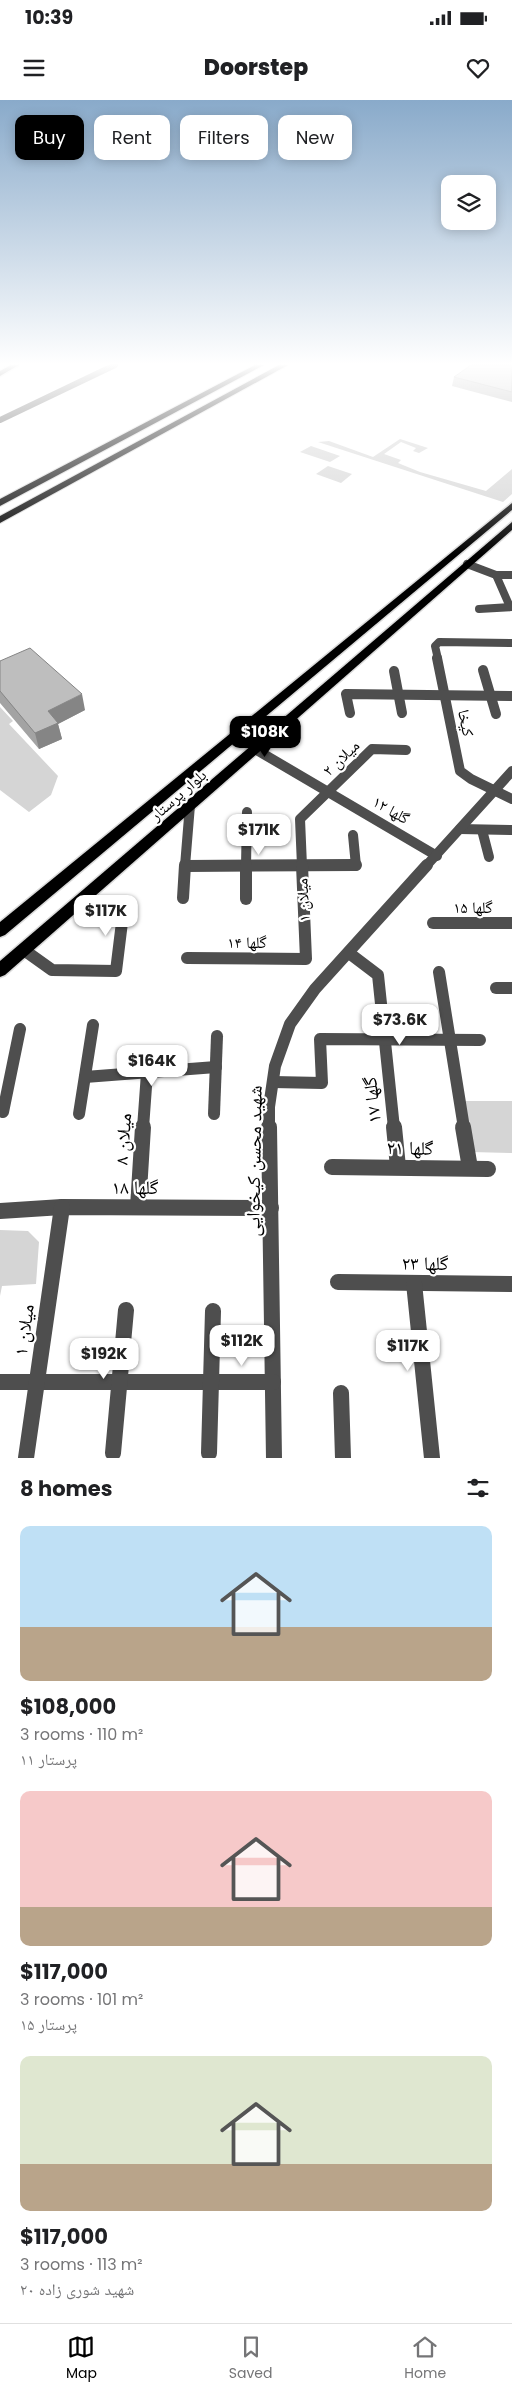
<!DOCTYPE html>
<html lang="en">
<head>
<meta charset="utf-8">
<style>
	body { margin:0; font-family:Poppins,"Noto Naskh Arabic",sans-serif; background:#f6f6f6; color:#202124; height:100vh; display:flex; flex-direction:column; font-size:19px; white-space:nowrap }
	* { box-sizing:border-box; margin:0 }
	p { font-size:16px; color:#757577 }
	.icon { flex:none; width:28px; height:28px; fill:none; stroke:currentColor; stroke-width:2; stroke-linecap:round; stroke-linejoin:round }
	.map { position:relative; height:1358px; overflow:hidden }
	.details { display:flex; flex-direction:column; background:#fff; flex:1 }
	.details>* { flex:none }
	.banner { position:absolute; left:15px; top:15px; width:482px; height:45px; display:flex; gap:10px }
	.tools { position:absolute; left:441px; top:75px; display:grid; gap:10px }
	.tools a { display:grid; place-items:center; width:55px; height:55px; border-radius:10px; background:#fff; box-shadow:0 2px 12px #0003; font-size:25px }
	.price { position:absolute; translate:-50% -42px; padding:0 11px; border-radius:10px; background:#fff; color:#222; font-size:16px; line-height:32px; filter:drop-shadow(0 1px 2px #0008) }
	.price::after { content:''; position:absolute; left:50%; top:30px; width:15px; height:11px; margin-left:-8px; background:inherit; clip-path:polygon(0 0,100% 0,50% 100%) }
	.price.active { background:#000; color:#fff }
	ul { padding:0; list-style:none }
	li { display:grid; align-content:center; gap:10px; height:265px; padding:0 20px }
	li span { display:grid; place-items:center; height:155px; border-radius:10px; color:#555 }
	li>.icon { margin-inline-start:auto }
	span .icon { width:90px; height:90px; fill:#fffc; stroke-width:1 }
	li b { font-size:21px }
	h2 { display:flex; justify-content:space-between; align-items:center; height:60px; padding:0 20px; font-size:21px }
	.tag { padding:0 18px; border-radius:10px; background:#fff; box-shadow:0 2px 12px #0003; font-size:18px; line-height:45px }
	.tag.active { background:#000; color:#fff }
	.status { display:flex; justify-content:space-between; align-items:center; height:35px; padding:0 25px; background:#fff; direction:ltr }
	.status svg { height:14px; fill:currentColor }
	header { display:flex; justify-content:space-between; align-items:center; height:65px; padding:0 20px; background:#fff; font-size:22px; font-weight:800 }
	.tab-bar { display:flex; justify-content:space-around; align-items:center; height:70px; border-top:1px solid #e0e0e0; background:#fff; font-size:14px; color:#757577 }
	.tab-bar a { display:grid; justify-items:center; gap:2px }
	.tab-bar .active { color:#000 }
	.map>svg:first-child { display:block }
	.green { fill:#d5d5d5 }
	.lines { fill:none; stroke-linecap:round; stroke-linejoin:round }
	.major-casing { stroke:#dbdbdb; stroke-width:3 }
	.highway-casing { stroke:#dbdbdb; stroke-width:2 }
	.minor-far4 { stroke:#4e4e4e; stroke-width:6 }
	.minor-far3 { stroke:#4e4e4e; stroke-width:8 }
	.minor-far2 { stroke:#4e4e4e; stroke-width:10 }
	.minor-far1 { stroke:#4e4e4e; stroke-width:12 }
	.minor { stroke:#4e4e4e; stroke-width:16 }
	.major { fill:#000; fill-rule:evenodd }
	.highway { fill:#000; fill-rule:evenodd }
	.wall { fill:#a3a3a3 }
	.shaded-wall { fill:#858585 }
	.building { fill:#bebebe; stroke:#858585 }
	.labels { text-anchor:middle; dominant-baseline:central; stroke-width:4.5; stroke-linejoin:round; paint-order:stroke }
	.street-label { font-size:16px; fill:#000; stroke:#fff }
	.near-street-label { font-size:19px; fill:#000; stroke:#fff }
</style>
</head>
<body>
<div class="status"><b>10:39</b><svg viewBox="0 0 49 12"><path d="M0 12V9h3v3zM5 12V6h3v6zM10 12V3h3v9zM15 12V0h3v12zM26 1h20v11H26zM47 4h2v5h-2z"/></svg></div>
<header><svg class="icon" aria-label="menu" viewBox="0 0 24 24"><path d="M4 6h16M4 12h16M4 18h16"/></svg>Doorstep<svg class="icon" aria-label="heart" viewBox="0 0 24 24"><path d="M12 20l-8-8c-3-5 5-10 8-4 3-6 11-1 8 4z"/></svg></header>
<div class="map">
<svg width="512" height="1358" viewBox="0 0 512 1358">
	<rect width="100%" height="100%" fill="#fff"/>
	<!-- green -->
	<g class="green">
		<path d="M 400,339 L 428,348 L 419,353 L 413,351 L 416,348 L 401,342 L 384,354 L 401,360 L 398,363 L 420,372 L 486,391 L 512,369 L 512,394 L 503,402 L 318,342 L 329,341 L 373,357 Z"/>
		<path d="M 311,346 L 340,356 L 330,362 L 300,352 Z"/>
		<path d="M 328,366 L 352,374 L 341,383 L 316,374 Z"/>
		<path d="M 0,607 L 13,621 L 9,624 L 58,676 L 51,695 L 29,712 L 0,690 Z"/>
		<path d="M 465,1001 L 512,1001 L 512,1053 L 471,1052 Z"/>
		<path d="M 0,1130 L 28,1131 L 39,1142 L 36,1184 L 2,1186 L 0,1196 Z"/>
	</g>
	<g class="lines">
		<!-- major casing -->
		<g class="major-casing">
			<g id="major">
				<path d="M 11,265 L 19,265 L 0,276 L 0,271 Z"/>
				<path d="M 512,403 L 512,410 L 5,835 L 0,837 L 0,822 Z"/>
				<path d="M 512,422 L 512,430 L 5,875 L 0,877 L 0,861 Z"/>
			</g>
		</g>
		<!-- highway casing -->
		<g class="highway-casing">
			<g id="highway">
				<path d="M 255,265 L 264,265 L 0,406 L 0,399 Z"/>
				<path d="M 279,265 L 288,265 L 0,423 L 0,416 Z"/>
			</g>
		</g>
		<!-- minor-far4 -->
		<path class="minor-far4" d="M 0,320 L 115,265"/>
		<!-- minor-far3 -->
		<g class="minor-far3">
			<path d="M 467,464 L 496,475"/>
			<path d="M 510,507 L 496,475 L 512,475"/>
			<path d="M 479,509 L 512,507"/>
			<path d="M 438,559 L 435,546 L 439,542 L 512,543"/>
		</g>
		<!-- minor-far2 -->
		<g class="minor-far2">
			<path d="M 437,558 L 460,671 L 471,679 L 512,699"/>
			<path d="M 483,570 L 496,614"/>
			<path d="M 394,571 L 402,613"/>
			<path d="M 350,613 L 346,594 L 512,596"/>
			<path d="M 255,649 L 437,756"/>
			<path d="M 460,729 L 512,730"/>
			<path d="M 482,730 L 489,757"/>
			<path d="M 185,766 L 190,705"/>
			<path d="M 186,766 L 356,766 L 353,735"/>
			<path d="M 246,766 L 247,712"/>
			<path d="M 302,766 L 300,719 L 372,649 L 406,650"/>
			<path d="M 426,766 L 512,671"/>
		</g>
		<!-- minor-far1 -->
		<g class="minor-far1">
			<path d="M 186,766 L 356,765"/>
			<path d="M 183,798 L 185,765"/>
			<path d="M 246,799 L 246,765"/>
			<path d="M 433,823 L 512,823"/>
			<path d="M 24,850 L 52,870 L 116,871 L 124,806"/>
			<path d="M 349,853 L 378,875 L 394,1028"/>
			<path d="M 187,858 L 306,859 L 302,765"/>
			<path d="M 439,872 L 464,1028"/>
			<path d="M 496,888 L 512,888"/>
			<path d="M 85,977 L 216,967"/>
			<path d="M 273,982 L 322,983 L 320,939 L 480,940"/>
			<path d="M 3,1012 L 20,929"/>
			<path d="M 79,1014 L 93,925"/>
			<path d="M 214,1014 L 217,936"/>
			<path d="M 143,1028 L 147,973"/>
			<path d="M 269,1028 L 269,1007 L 275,966 L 290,924 L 315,889 L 427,765"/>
		</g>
		<!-- minor -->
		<g class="minor">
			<path d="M 269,1027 L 274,1358"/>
			<path d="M 394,1027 L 398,1067"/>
			<path d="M 463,1027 L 470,1068"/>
			<path d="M 332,1067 L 488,1069"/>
			<path d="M 138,1107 L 143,1027"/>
			<path d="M 0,1111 L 62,1107 L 271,1108"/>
			<path d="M 338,1182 L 512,1184"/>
			<path d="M 414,1183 L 432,1358"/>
			<path d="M 0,1282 L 273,1282"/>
			<path d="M 341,1293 L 343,1358"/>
			<path d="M 113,1353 L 126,1210"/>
			<path d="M 209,1353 L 213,1211"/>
			<path d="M 26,1358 L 62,1107"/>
		</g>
		<!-- major -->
		<use href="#major" class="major"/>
		<!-- highway -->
		<use href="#highway" class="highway"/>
	</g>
	<!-- wall -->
	<g class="wall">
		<path d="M 512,265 L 512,302 L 452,286 L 454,277 Z"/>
		<path d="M 0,561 L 85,610 L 58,624 L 62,639 L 39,649 L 0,603 Z"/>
	</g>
	<!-- shaded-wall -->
	<path class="shaded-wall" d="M 82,594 L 85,610 L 58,624 L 62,639 L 39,649 L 35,633 L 48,611 Z"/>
	<!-- building -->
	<g class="building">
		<path d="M 471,265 L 512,265 L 512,292 L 454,277 Z"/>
		<path d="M 30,548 L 82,594 L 48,611 L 58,623 L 35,633 L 0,591 L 0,561 Z"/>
	</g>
	<!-- sky -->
	<linearGradient id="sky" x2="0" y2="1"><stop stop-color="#89aaca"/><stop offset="0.58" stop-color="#fff"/><stop offset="1" stop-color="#fff" stop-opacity="0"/></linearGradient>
	<rect width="512" height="455" fill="url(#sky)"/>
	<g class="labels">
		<!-- street labels -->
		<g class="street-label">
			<text transform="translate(466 623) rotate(79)">کیخا</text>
			<text transform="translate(341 658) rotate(-44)">میلان ۲</text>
			<text transform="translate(178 695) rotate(-41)">بلوار پرستار</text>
			<text transform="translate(391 710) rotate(30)">گلها ۱۲</text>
			<text transform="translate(303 800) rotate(-93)">میلان ۱</text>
			<text x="473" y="807">گلها ۱۵</text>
			<text x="247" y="842">گلها ۱۴</text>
		</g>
		<!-- near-street labels -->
		<g class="near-street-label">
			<text transform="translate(372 1000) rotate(-96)">گلها ۱۷</text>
			<text transform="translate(123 1039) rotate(-86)">میلان ۸</text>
			<text transform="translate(410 1048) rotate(1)">گلها ۲۱</text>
			<text transform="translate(254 1061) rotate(-89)">شهید محسن کیخوایی</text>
			<text x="135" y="1087">گلها ۱۸</text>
			<text x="425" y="1163">گلها ۲۳</text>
			<text transform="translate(24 1230) rotate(-82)">میلان ۱</text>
		</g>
	</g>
</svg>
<div class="tools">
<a><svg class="icon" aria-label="layers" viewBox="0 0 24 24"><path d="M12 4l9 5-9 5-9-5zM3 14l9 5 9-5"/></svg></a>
</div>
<b class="price active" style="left:265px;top:658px">$108K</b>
<b class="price" style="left:259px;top:756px">$171K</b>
<b class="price" style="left:106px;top:837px">$117K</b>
<b class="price" style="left:400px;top:946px">$73.6K</b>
<b class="price" style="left:152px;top:987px">$164K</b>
<b class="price" style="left:242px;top:1267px">$112K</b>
<b class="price" style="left:408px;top:1272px">$117K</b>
<b class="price" style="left:104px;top:1280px">$192K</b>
<div class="banner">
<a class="tag active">Buy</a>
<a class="tag">Rent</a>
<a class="tag">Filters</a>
<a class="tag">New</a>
</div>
</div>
<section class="details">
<h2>8 homes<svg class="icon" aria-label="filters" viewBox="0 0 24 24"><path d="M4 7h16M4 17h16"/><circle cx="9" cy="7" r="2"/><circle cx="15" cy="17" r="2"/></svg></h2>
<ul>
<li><span style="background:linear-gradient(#bfe0f5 65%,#b9a48a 0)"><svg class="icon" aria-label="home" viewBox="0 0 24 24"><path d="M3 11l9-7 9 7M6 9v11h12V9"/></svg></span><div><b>$108,000</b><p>3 rooms · 110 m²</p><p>پرستار ۱۱</p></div></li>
<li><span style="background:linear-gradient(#f6c9c9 75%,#b9a48a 0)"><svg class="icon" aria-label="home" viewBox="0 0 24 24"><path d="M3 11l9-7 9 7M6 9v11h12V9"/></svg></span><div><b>$117,000</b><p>3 rooms · 101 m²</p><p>پرستار ۱۵</p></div></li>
<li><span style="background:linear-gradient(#dfe7d0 70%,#b9a48a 0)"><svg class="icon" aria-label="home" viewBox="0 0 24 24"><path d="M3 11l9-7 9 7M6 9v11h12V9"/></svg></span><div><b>$117,000</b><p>3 rooms · 113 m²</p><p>شهید شوری زاده ۲۰</p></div></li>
</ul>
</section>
<nav class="tab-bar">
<a class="active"><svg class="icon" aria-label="map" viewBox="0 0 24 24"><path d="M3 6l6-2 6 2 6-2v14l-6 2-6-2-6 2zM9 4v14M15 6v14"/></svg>Map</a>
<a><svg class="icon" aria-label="saved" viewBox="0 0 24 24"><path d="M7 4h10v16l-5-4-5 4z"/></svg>Saved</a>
<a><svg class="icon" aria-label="home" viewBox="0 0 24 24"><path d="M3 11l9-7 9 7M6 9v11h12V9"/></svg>Home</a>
</nav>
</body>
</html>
